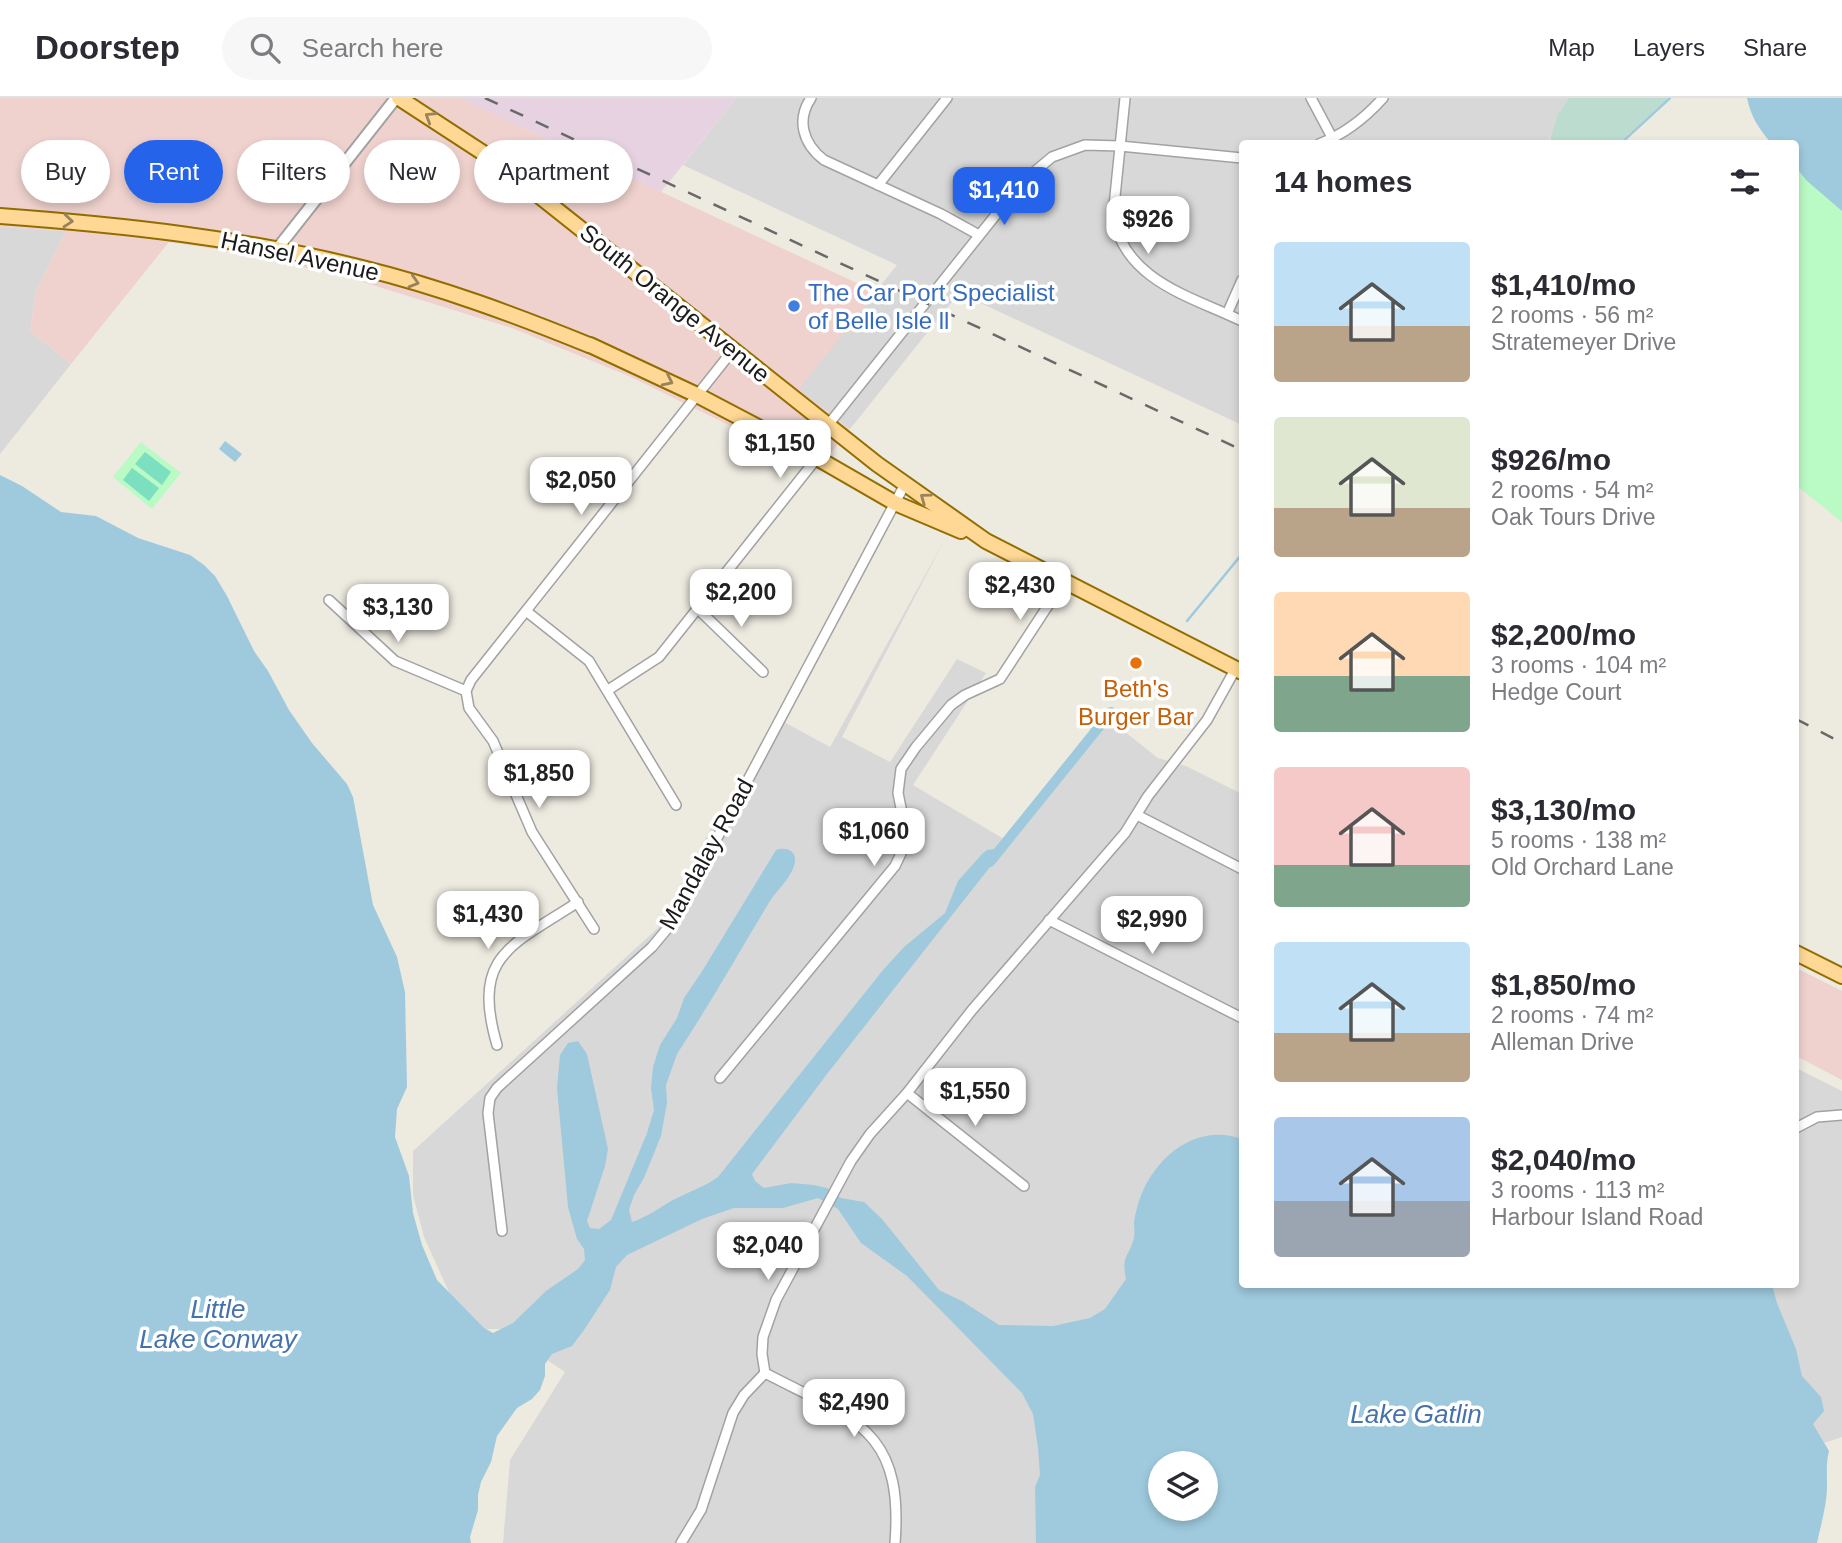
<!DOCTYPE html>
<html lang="en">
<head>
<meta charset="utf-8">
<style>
	body { margin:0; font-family:Helvetica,sans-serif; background:#f7f7f7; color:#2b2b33; height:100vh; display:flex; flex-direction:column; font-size:26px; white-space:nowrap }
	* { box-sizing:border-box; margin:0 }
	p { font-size:23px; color:#7c7c81 }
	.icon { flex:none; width:38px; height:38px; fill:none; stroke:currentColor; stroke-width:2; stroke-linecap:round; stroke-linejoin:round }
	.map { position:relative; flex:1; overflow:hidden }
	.details { position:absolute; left:1239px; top:42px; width:560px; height:1148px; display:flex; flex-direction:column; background:#fff; border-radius:7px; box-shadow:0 4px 10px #0003 }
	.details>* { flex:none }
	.guide { position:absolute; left:21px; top:42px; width:665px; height:63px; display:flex; gap:14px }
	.tools { position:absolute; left:1148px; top:1353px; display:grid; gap:14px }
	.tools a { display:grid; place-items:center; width:70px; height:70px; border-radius:50%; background:#fff; box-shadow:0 4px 10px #0003; font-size:35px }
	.price { position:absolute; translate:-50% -60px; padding:0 16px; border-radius:14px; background:#fff; color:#222; font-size:23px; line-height:46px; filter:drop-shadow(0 2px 4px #0008) }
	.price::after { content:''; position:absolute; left:50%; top:42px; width:21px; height:16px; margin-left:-10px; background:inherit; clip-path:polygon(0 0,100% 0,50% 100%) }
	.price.selected { background:#2563eb; color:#fff }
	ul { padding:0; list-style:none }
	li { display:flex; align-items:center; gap:21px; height:175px; padding:0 35px }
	li span { display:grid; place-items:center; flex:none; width:196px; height:140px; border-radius:7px; color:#555 }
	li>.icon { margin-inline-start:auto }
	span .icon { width:84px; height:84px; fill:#fffc; stroke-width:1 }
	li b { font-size:30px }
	h2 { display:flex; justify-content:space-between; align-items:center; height:84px; padding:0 35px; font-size:30px }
	.pill { padding:0 24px; border-radius:32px; background:#fff; box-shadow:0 4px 10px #0003; font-size:24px; line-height:63px }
	.pill.selected { background:#2563eb; color:#fff }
	header { display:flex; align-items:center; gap:42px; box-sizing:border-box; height:98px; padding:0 35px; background:#fff; border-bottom:2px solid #e1e1e2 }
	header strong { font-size:33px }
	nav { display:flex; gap:38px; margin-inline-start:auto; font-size:24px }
	.search { width:490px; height:63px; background:#f7f7f7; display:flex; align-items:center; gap:18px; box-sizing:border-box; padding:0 24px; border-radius:38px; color:#7c7c81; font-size:26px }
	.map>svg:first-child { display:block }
	.residential { fill:#d9d8d8 }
	.commercial { fill:#efd2ce }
	.industrial { fill:#e7d2e1 }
	.wetland { fill:#bcdcd0 }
	.park { fill:#bafac4 }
	.pitch { fill:#7bdfc0 }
	.water { fill:#9fcadd; fill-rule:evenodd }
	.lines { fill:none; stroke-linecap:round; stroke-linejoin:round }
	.stream { stroke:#9fcadd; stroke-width:2.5 }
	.canal { stroke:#9fcadd; stroke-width:10 }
	.minor-casing { stroke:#a2a2a2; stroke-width:12 }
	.tertiary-casing { stroke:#a2a2a2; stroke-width:14 }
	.primary-casing { stroke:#926d00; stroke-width:18 }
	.minor { stroke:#fff; stroke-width:9 }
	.tertiary { stroke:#fff; stroke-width:10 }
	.primary { stroke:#fed894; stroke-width:14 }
	.rail { stroke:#696969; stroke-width:2.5; stroke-dasharray:14 14; stroke-linecap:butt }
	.oneway { stroke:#98835e }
	.shop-dot { fill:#3f7fe0; stroke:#fff; stroke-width:2.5 }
	.food-dot { fill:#e8710a; stroke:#fff; stroke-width:2.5 }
	.labels { text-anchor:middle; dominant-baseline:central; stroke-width:7; stroke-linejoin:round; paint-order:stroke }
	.street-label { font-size:24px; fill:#1b1b1b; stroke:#fff }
	.shop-label { font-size:24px; fill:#366cbe; stroke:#fff; text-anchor:start }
	.food-label { font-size:24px; fill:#c56008; stroke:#fff }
	.water-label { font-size:26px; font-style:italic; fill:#4672ac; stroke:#fff }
</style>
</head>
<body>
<header>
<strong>Doorstep</strong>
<div class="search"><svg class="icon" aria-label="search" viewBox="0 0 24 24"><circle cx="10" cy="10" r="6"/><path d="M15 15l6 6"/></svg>Search here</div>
<nav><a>Map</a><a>Layers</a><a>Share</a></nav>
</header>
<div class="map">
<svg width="1842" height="1445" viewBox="0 0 1842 1445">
	<rect width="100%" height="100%" fill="#edeae0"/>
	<!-- residential -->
	<g class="residential">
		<path d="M 736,0 L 1582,0 L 1546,45 L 1242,46 L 1242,327 L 959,195 L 850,331 L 798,291 L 897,167 L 683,67 Z"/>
		<path d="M 0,129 L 66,133 L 36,193 L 30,233 L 71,266 L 0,356 Z"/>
		<path d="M 945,441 L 842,639 L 890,664 L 957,561 L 986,575 L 913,687 L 1004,741 L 1106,619 L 1158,660 L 1186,668 L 1242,696 L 1242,1171 L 1160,1365 L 1160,1410 L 1206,1410 L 1382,1187 L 1796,1186 L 1796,970 L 1842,993 L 1842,1339 L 1667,1396 L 1627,1445 L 503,1445 L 510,1362 L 565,1274 L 500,1231 L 475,1231 L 452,1201 L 424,1139 L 413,1097 L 413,1053 L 658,830 L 712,728 L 724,734 L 784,624 L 830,649 Z"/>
	</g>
	<!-- commercial -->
	<g class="commercial">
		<path d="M 0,0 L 460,0 L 876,194 L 799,291 L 850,331 L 818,371 L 631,279 L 512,230 L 340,177 L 229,153 L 169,144 L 71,266 L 30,233 L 36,193 L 66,133 L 0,129 Z"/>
		<path d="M 1796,870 L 1842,893 L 1842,982 L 1796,958 Z"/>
	</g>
	<!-- industrial -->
	<path class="industrial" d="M 460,0 L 736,0 L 661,94 Z"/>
	<!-- wetland -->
	<path class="wetland" d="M 1569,0 L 1668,0 L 1619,45 L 1549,45 L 1558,17 Z"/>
	<!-- park -->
	<g class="park">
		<path d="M 1842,6 L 1842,424 L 1796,387 L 1796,65 Z"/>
		<path d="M 141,344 L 181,375 L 152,411 L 113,379 Z"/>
	</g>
	<!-- pitch -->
	<g class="pitch">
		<path d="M 145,354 L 171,374 L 162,387 L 135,366 Z"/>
		<path d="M 132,370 L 159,390 L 149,403 L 123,382 Z"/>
	</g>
	<!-- water -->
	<g class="water">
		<path d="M 1747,0 L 1842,0 L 1842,113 L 1806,82 L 1796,69 L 1796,46 L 1771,45 C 1759,31 1751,19 1747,0 Z"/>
		<path d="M 225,343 L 242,356 L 235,364 L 219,351 Z"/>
		<path d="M 0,377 L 22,388 L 61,414 L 96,418 L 138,440 L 190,457 L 204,467 L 215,478 L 227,498 L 254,553 L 268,573 L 289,612 L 312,645 L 347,686 L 353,699 L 373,807 L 397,859 L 405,894 L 407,989 L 397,1011 L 395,1039 L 409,1078 L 413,1115 L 422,1147 L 437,1182 L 484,1230 L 493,1235 L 513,1225 L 546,1193 L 578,1171 L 585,1162 L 584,1151 L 577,1141 L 568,1109 L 557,990 L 560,957 L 568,945 L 578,943 L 587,956 L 608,1051 L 605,1068 L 587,1123 L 590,1130 L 599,1131 L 611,1122 L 647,1035 L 654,1012 L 651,990 L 653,969 L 660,947 L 677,920 L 684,900 L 701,875 L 776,752 C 784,749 796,751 795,763 C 794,777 777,792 770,803 C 739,854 710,906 677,956 L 666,987 L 667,1005 L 661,1038 L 644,1080 L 634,1097 L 629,1112 L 632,1124 C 647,1119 659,1110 673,1102 C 688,1094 704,1089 718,1079 L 883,872 L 904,849 L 945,815 L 958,783 L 982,756 L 987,752 L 995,751 L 998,754 L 990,769 L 827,976 L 752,1076 L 755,1083 L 764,1090 L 791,1085 L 814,1087 L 827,1090 L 841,1100 L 864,1104 L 882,1121 L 939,1192 L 962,1203 L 999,1227 L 1053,1228 L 1090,1220 L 1105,1211 L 1126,1181 C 1121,1157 1129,1159 1134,1140 C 1135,1135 1134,1129 1134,1124 C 1135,1117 1137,1109 1139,1103 C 1153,1060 1196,1024 1242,1041 L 1242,1186 L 1772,1187 L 1777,1205 L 1796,1251 L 1802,1278 L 1821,1299 L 1824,1313 L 1813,1326 L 1829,1353 C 1826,1365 1827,1375 1827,1387 C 1827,1407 1821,1426 1817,1445 L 1036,1445 L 1035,1389 L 1040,1377 L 1038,1350 L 1033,1316 L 1022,1295 L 907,1178 L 861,1145 L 838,1111 L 818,1100 L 783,1110 L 734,1110 L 702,1121 L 627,1157 L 616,1169 L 610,1192 L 584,1232 L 572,1248 L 552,1256 L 545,1266 L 545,1278 L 540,1292 L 532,1301 L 517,1310 L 497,1338 L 491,1364 L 481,1384 L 478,1397 L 478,1412 L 470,1439 L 471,1445 L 0,1445 ZM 1160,1365 L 1206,1365 L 1206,1410 L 1160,1410 Z"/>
	</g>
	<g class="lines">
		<!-- stream -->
		<g class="stream">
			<path d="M 1620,46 L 1670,0"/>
			<path d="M 1187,523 L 1242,456"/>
		</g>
		<!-- canal -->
		<path class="canal" d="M 990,764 L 1111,614"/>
		<!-- minor casing -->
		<g class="minor-casing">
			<g id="minor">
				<path d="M 811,0 C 796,22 803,46 824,62 L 941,116 L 979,137"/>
				<path d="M 1125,0 L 1113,118 C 1125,183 1190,198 1242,223"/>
				<path d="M 1311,0 L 1335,45"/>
				<path d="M 1319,46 C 1345,36 1365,20 1383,0"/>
				<path d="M 878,87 L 947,0"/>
				<path d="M 1227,216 L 1242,182"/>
				<path d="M 329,502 L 395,563 L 466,593"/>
				<path d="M 697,510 L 763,574"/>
				<path d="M 526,513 L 589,563 L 676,707"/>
				<path d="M 608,592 L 659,559 L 817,360 L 828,327 L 1022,84 L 1052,59 L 1085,47 L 1120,48 L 1242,60"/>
				<path d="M 1137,717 L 1242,771"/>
				<path d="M 1049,822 L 1242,920"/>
				<path d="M 594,831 L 532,734 L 493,643 L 469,610 L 466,593 L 471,582 L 733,252"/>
				<path d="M 497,947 C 471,857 511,848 578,804"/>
				<path d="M 720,980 L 895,768 L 905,747 L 906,735 L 898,695 L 901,671 L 916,649 L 951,607 L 965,597 L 1000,581 L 1064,483"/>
				<path d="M 907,995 L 1024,1088"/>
				<path d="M 1796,1030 L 1817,1019 L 1842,1017"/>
				<path d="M 502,1133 L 488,1015 L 490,1000 L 497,990 L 652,849 L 672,825 L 905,386"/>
				<path d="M 765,1275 L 762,1256 L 763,1239 L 776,1202 L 851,1063 L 870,1036 L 907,995 L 972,912 L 1125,735 L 1148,698 L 1207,622 L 1236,570"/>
				<path d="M 765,1275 C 853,1321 904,1330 895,1445"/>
				<path d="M 681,1445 L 701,1412 L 733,1315 L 744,1297 L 765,1275"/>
			</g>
		</g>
		<!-- tertiary casing -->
		<g class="tertiary-casing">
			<path id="tertiary" d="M 277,151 L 396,0"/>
		</g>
		<!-- primary casing -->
		<g class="primary-casing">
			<g id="primary">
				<path d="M 399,0 L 494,62 L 877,366 L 986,443 L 1242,574"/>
				<path d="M 0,118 C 122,127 243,140 362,170 C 440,189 515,217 589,247"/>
				<path d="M 590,247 L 697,297 L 817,360 L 895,405 L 961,433"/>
				<path d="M 1796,855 L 1842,878"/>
			</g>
		</g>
		<!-- minor -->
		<use href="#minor" class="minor"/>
		<!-- tertiary -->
		<use href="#tertiary" class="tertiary"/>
		<!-- primary -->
		<use href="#primary" class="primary"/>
		<!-- rail -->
		<g class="rail">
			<path d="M 485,0 L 1242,352"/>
			<path d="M 1796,621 L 1842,645"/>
		</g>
	</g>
	<!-- one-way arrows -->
	<defs><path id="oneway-chevron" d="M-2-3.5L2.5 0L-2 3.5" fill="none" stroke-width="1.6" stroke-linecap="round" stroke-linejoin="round" transform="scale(1.75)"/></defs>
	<g class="oneway">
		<use href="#oneway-chevron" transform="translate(430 19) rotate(-148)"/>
		<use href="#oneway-chevron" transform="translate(68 123) rotate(5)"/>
		<use href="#oneway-chevron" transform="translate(414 184) rotate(16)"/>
		<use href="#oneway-chevron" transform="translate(668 283) rotate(26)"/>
		<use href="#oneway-chevron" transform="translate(925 400) rotate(-144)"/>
	</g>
	<!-- markers -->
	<circle class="shop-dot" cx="794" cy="208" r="7"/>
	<circle class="food-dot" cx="1136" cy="565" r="7"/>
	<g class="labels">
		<!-- street labels -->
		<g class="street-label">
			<text transform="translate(300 158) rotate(12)">Hansel Avenue</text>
			<text transform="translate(675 205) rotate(39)">South Orange Avenue</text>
			<text transform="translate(706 756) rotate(-61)">Mandalay Road</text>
		</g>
		<!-- shop labels -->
		<g class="shop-label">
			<text x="808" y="194">The Car Port Specialist<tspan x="808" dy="28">of Belle Isle ll</tspan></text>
		</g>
		<!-- food labels -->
		<g class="food-label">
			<text x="1136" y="590">Beth's<tspan x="1136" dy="28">Burger Bar</tspan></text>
		</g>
		<!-- water labels -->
		<g class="water-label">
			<text x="218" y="1211">Little<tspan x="218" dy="30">Lake Conway</tspan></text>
			<text x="1416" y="1316">Lake Gatlin</text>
		</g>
	</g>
</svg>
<div class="tools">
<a><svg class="icon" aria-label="layers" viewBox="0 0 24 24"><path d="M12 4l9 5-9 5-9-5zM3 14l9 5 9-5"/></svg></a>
</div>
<b class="price selected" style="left:1004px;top:129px">$1,410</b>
<b class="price" style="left:1148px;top:158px">$926</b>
<b class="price" style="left:780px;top:382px">$1,150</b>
<b class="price" style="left:581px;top:419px">$2,050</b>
<b class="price" style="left:1020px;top:524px">$2,430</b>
<b class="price" style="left:741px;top:531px">$2,200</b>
<b class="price" style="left:398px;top:546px">$3,130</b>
<b class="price" style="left:539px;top:712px">$1,850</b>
<b class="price" style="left:874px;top:770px">$1,060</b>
<b class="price" style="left:488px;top:853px">$1,430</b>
<b class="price" style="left:1152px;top:858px">$2,990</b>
<b class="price" style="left:975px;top:1030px">$1,550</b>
<b class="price" style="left:768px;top:1184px">$2,040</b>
<b class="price" style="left:854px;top:1341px">$2,490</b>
<div class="guide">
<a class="pill">Buy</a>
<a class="pill selected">Rent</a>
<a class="pill">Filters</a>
<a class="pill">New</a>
<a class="pill">Apartment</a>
</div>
<section class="details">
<h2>14 homes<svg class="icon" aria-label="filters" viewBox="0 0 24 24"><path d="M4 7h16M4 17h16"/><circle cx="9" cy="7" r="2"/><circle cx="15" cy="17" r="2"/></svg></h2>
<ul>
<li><span style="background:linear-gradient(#bfe0f5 60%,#b9a48a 0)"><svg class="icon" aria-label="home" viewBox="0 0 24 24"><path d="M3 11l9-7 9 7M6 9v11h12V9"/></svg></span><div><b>$1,410/mo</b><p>2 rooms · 56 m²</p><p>Stratemeyer Drive</p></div></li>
<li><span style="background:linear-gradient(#dfe7d0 65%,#b9a48a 0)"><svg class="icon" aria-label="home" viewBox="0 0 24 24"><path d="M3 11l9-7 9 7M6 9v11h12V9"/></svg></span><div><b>$926/mo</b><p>2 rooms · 54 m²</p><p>Oak Tours Drive</p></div></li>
<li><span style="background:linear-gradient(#ffd9b3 60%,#7fa58c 0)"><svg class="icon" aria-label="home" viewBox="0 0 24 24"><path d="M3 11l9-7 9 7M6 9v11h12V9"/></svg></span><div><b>$2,200/mo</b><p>3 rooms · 104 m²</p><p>Hedge Court</p></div></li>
<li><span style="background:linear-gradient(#f6c9c9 70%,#7fa58c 0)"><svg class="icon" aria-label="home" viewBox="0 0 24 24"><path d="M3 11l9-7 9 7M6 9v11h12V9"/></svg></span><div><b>$3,130/mo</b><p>5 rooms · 138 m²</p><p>Old Orchard Lane</p></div></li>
<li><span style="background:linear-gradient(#bfe0f5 65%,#b9a48a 0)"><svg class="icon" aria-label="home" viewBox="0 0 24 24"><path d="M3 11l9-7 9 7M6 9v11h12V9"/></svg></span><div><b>$1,850/mo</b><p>2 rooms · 74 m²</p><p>Alleman Drive</p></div></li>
<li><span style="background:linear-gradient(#a9c7e8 60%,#9aa5b1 0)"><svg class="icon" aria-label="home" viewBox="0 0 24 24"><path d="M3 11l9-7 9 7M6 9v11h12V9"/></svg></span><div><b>$2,040/mo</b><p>3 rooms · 113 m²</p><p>Harbour Island Road</p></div></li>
</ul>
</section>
</div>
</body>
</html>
